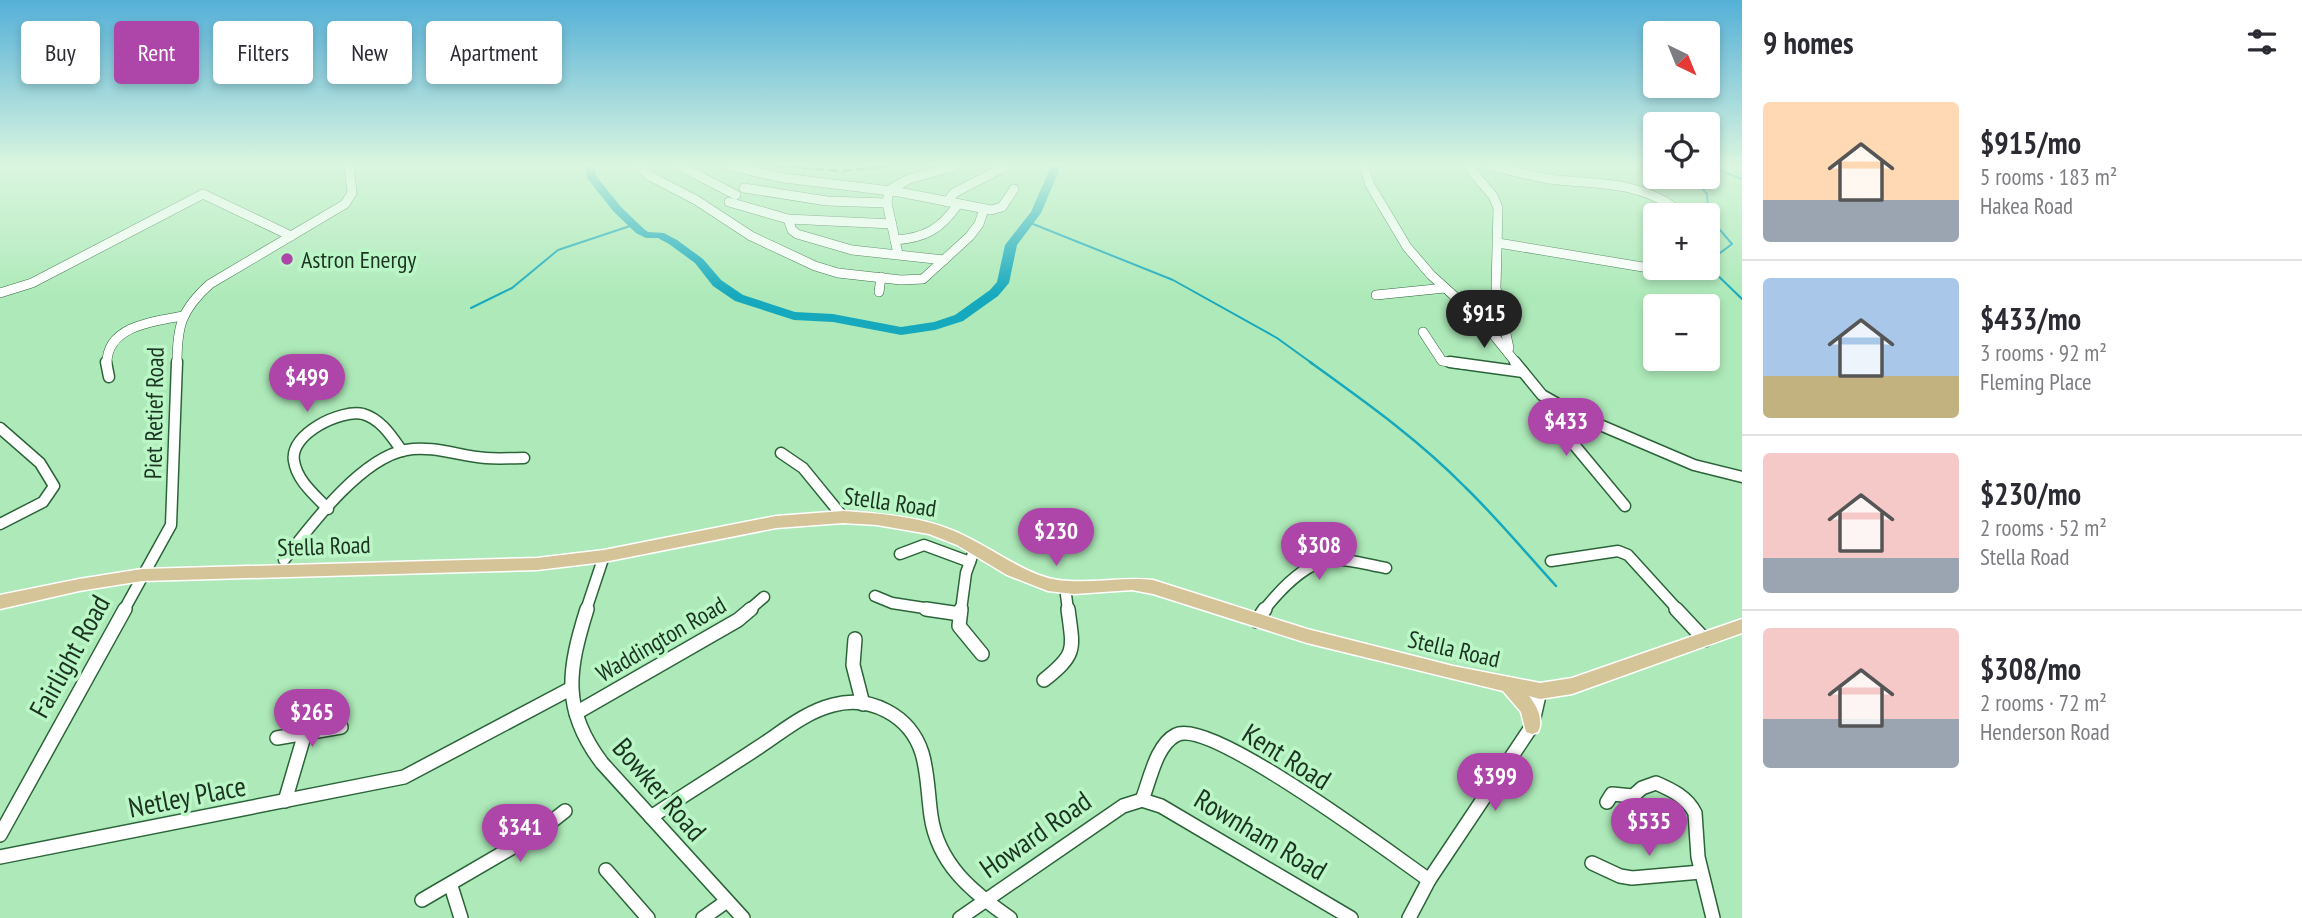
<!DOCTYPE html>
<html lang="en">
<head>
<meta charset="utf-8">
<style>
	body { margin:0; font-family:"PT Sans Narrow",sans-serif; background:#f7f7f7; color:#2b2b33; height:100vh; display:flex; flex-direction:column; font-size:26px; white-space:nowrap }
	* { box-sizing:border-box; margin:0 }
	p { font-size:23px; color:#7c7c81 }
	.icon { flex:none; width:38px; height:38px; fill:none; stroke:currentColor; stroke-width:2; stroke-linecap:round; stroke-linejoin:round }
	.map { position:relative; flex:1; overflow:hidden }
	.sheet { display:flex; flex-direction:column; background:#fff; width:560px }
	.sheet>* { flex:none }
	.hud { position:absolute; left:21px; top:21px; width:665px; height:63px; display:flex; gap:14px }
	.needle { width:46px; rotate:137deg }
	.tools { position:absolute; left:1643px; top:21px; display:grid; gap:14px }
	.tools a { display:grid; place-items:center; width:77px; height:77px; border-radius:7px; background:#fff; box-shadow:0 4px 10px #0003; font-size:35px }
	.price { position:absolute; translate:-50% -60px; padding:0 16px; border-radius:24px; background:#ae45a8; color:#fff; font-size:23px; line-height:46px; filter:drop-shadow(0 2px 4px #0008) }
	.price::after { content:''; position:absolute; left:50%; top:42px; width:21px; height:16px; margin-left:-10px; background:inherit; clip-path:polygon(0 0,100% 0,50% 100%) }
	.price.current { background:#222; color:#fff }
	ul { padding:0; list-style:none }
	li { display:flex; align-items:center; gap:21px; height:175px; padding:0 21px }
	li+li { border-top:2px solid #e1e1e2 }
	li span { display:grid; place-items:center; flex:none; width:196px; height:140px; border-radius:7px; color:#555 }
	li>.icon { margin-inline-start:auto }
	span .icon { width:84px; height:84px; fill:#fffc; stroke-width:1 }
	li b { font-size:30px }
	h2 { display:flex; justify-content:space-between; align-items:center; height:84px; padding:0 21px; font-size:30px }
	.pill { padding:0 24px; border-radius:7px; background:#fff; box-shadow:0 4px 10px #0003; font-size:24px; line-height:63px }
	.pill.current { background:#ae45a8; color:#fff }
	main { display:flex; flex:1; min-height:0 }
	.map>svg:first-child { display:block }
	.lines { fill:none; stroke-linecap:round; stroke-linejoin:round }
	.stream-far1 { stroke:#16a9bd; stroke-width:2 }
	.stream { stroke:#16a9bd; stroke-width:2.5 }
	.river { fill:#16a9bd; fill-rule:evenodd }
	.minor-far2-casing { stroke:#2c643a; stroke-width:10 }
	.minor-far1-casing { stroke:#2c643a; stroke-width:13 }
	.minor-casing { stroke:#2c643a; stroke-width:16 }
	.major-casing { stroke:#fff; stroke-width:3 }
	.minor-far2 { stroke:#fff; stroke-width:9 }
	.minor-far1 { stroke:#fff; stroke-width:10 }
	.minor { stroke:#fff; stroke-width:13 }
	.major { fill:#d4c498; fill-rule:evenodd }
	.rail { stroke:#335038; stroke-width:2; stroke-dasharray:9 4.5; stroke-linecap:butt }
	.poi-dot { fill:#ae45a8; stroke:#bbf7c6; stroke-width:2.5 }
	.labels { text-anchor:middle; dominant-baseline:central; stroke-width:7; stroke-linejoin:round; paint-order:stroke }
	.poi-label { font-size:24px; fill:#1b3320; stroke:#bbf7c6; text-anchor:start }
	.street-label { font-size:24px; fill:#1b3320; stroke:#bbf7c6 }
	.near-street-label { font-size:28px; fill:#1b3320; stroke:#bbf7c6 }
</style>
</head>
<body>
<main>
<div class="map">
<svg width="1742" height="918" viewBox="0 0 1742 918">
	<rect width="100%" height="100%" fill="#aeeab9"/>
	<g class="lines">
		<!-- stream-far1 -->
		<g class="stream-far1">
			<path d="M 1708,166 L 1742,179"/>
			<path d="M 1693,177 L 1707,194 L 1708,211 L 1715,224 L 1732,244 L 1720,253 L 1708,257"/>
			<path d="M 1028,222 L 1173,280 L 1277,338 L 1313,364"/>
			<path d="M 1708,266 L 1742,299"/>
			<path d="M 471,308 L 512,288 L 558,250 L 633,225"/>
		</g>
		<!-- stream -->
		<path class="stream" d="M 1310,362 C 1364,401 1418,439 1465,487 C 1497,518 1526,553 1556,586"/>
		<!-- river -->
		<g class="river">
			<path d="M 585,166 L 595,166 L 596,176 L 622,208 L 644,229 L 648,232 L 664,233 L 677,240 L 703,259 L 721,280 L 743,295 L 795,312 L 833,314 L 901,327 L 934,322 L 955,315 L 990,290 L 997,282 L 1005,245 L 1031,212 L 1051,166 L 1061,166 L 1041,213 L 1017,245 L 1009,283 L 998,296 L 963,321 L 935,330 L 901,335 L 833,322 L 794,320 L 735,301 L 713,286 L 695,263 L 669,244 L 658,238 L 646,238 L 636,233 L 614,212 L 587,178 Z"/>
			<path d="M 1638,166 L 1656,166 L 1656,171 L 1639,168 Z"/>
		</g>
		<!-- minor-far2 casing -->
		<g class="minor-far2-casing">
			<g id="minor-far2">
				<path d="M 640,166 L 648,175 L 696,200 L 751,236 L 815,266 L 838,273 L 901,280 L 923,279 L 970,236 L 979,224 L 984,209"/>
				<path d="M 680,166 L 736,195"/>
				<path d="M 730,166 L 784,178 L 899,192 L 991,210 L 1002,207 L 1014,189"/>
				<path d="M 1364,166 L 1370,185 L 1407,247 L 1431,275 L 1484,323 L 1517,364"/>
				<path d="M 1472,166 L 1471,170 L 1493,196 L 1498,208 L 1496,288 L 1509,348"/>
				<path d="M 1491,166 C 1511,170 1530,176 1550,179 C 1595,185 1636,180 1675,208"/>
				<path d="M 744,188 L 827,201 L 887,203"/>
				<path d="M 729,202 L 788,219 L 892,224"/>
				<path d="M 947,202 L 954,193 L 1006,166"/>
				<path d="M 788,219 L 792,230 L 797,234 L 852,250 L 944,260"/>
				<path d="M 895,240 C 925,238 941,229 958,204"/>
				<path d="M 1498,243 L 1685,274"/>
				<path d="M 898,254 L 887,203 L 889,190 L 909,179 L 956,166"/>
				<path d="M 879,292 L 881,277"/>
				<path d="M 0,293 L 32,283 L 203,194 L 291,236"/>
				<path d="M 1376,295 L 1445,288"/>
				<path d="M 1423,332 L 1442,361 L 1463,364"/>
				<path d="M 107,364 C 106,326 154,321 183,316"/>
				<path d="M 177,364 C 177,326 181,310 210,284 L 345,204 L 352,193 L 349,166"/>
			</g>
		</g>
		<!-- minor-far1 casing -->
		<g class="minor-far1-casing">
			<g id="minor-far1">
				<path d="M 106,362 L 109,377"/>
				<path d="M 1450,362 L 1523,372"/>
				<path d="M 1515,362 L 1542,395 L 1579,416 L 1694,465 L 1742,477"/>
				<path d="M 1559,406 L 1554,413 L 1556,423 L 1625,506"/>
				<path d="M 0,428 L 40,463 L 54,486 L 43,502 L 0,524"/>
				<path d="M 781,453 L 803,468 L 843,517"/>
				<path d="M 328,509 C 315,495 297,481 294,461 C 289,434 341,409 363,414 C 381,419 392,437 402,451"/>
				<path d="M 900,554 L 924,545 L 970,562"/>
				<path d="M 284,560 C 311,525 361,458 406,450 C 432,445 460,456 486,458 C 499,459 511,458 524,458"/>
				<path d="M 1551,561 L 1618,551 L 1628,555 L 1678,610"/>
				<path d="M 1065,587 L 1068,610"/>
				<path d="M 875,596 L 892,603 L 937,610"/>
				<path d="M 124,610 L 171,525 L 177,362"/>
				<path d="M 586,610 L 604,556"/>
				<path d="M 749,610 L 764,597"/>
				<path d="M 961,610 L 966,573 L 975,548"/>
				<path d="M 1264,610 C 1279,591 1305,563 1330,560 C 1348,558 1368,565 1386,568"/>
			</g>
		</g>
		<!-- minor casing -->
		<g class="minor-casing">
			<g id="minor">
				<path d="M 587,609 C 568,670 561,709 602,763 L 743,918"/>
				<path d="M 926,609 L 960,614"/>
				<path d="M 961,609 L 959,626 L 982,654"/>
				<path d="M 1676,609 L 1705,640"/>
				<path d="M 1257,621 L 1265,609"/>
				<path d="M 855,639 L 853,665 L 863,704"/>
				<path d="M 1044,680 C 1078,653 1073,649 1068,609"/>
				<path d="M 576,713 L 738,620 L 751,609"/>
				<path d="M 277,738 L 341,727"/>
				<path d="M 1142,800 C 1150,780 1156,745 1176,735 C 1210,717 1393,855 1429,880"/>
				<path d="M 285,801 L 305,733"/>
				<path d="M 1607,802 L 1612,794 L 1633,796 L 1642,788 L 1656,783 C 1672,790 1687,797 1695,813 L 1698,857 L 1713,918"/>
				<path d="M 651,817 C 687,793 723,771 759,747 C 782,732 805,712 833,705 C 870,695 910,715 922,753 C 928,773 928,795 931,816 C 938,864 972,892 1010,918"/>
				<path d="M 0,835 L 125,609"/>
				<path d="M 0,857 L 404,777 L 570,689"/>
				<path d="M 1592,863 L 1620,876 L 1632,878 L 1701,872"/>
				<path d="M 606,870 L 648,918"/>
				<path d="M 451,886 L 461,918"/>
				<path d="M 422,900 L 537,833 L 565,811"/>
				<path d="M 703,918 L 727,901"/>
				<path d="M 960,918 L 1123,806 L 1142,800 L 1161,806 L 1351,918"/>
				<path d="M 1409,918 L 1429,880 L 1532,726 L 1540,691"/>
			</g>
		</g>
		<!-- major casing -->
		<g class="major-casing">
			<path id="major" d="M 843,511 C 886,514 930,517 969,538 C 995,551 1017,568 1045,577 C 1075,587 1120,576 1153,580 L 1307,629 L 1453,666 L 1540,683 L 1572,678 L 1742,619 L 1742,633 L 1572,694 L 1540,699 L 1529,696 C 1537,706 1544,720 1538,732 L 1532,734 L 1526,732 L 1521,712 L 1503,691 L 1307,643 L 1153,594 L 1132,590 L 1074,594 L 1048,591 L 1007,575 L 957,545 L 929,534 L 877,525 L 843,523 L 776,528 L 604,562 L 537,570 L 142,581 L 79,591 L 0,609 L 0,595 L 79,579 L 142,569 L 537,558 L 604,550 L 776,516 Z"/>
		</g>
		<!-- minor-far2 -->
		<use href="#minor-far2" class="minor-far2"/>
		<!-- minor-far1 -->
		<use href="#minor-far1" class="minor-far1"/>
		<!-- minor -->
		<use href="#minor" class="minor"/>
		<!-- major -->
		<use href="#major" class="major"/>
		<!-- rail -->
		<path class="rail" d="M 775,166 L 841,171 L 892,166"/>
	</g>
	<!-- sky -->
	<linearGradient id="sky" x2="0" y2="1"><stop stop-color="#54b0d7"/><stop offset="0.56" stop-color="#dbf6e0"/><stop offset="1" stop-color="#dbf6e0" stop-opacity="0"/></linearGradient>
	<rect width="1742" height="295" fill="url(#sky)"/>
	<!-- markers -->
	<circle class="poi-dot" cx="287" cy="259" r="7"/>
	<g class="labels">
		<!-- poi labels -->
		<g class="poi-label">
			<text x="301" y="259">Astron Energy</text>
		</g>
		<!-- street labels -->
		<g class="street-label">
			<text transform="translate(154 413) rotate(-89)">Piet Retief Road</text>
			<text transform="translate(890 502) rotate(8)">Stella Road</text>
			<text transform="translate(324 546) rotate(-2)">Stella Road</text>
			<text transform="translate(661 639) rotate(-30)">Waddington Road</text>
			<text transform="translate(1454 649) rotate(13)">Stella Road</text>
		</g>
		<!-- near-street labels -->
		<g class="near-street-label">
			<text transform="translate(69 656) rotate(-61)">Fairlight Road</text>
			<text transform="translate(1287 756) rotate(32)">Kent Road</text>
			<text transform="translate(660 789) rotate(49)">Bowker Road</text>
			<text transform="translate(187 796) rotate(-11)">Netley Place</text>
			<text transform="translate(1035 834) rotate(-35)">Howard Road</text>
			<text transform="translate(1261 834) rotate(31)">Rownham Road</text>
		</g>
	</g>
</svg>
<div class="tools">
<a><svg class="needle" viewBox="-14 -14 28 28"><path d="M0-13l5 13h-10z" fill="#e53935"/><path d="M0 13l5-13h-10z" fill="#7c7c81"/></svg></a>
<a><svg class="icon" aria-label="locate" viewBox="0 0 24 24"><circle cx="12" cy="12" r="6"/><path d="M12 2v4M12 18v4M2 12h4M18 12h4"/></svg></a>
<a>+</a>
<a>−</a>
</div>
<b class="price current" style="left:1484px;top:350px">$915</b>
<b class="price" style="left:307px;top:414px">$499</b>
<b class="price" style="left:1566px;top:458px">$433</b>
<b class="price" style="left:1056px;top:568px">$230</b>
<b class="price" style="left:1319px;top:582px">$308</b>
<b class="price" style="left:312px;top:749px">$265</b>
<b class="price" style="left:1495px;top:813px">$399</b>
<b class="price" style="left:1649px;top:858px">$535</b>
<b class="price" style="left:520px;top:864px">$341</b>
<div class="hud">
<a class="pill">Buy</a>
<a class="pill current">Rent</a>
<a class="pill">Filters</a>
<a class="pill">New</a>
<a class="pill">Apartment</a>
</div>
</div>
<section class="sheet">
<h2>9 homes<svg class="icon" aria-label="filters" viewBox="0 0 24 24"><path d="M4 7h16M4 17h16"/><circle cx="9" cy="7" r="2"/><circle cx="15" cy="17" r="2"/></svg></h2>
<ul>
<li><span style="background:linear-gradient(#ffd9b3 70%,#9aa5b1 0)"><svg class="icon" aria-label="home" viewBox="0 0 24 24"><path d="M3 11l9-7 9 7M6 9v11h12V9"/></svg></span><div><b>$915/mo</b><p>5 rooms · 183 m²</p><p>Hakea Road</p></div></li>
<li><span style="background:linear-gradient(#a9c7e8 70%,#c2b280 0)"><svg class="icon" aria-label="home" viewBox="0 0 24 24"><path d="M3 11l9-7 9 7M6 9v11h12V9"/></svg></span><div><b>$433/mo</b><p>3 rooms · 92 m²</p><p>Fleming Place</p></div></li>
<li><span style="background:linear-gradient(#f6c9c9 75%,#9aa5b1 0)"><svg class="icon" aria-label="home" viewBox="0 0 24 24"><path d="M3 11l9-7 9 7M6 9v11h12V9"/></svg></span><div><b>$230/mo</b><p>2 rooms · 52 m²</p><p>Stella Road</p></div></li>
<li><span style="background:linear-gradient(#f6c9c9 65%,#9aa5b1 0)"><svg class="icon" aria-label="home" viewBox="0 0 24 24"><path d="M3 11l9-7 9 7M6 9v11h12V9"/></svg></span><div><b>$308/mo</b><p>2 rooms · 72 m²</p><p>Henderson Road</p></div></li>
</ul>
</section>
</main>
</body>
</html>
